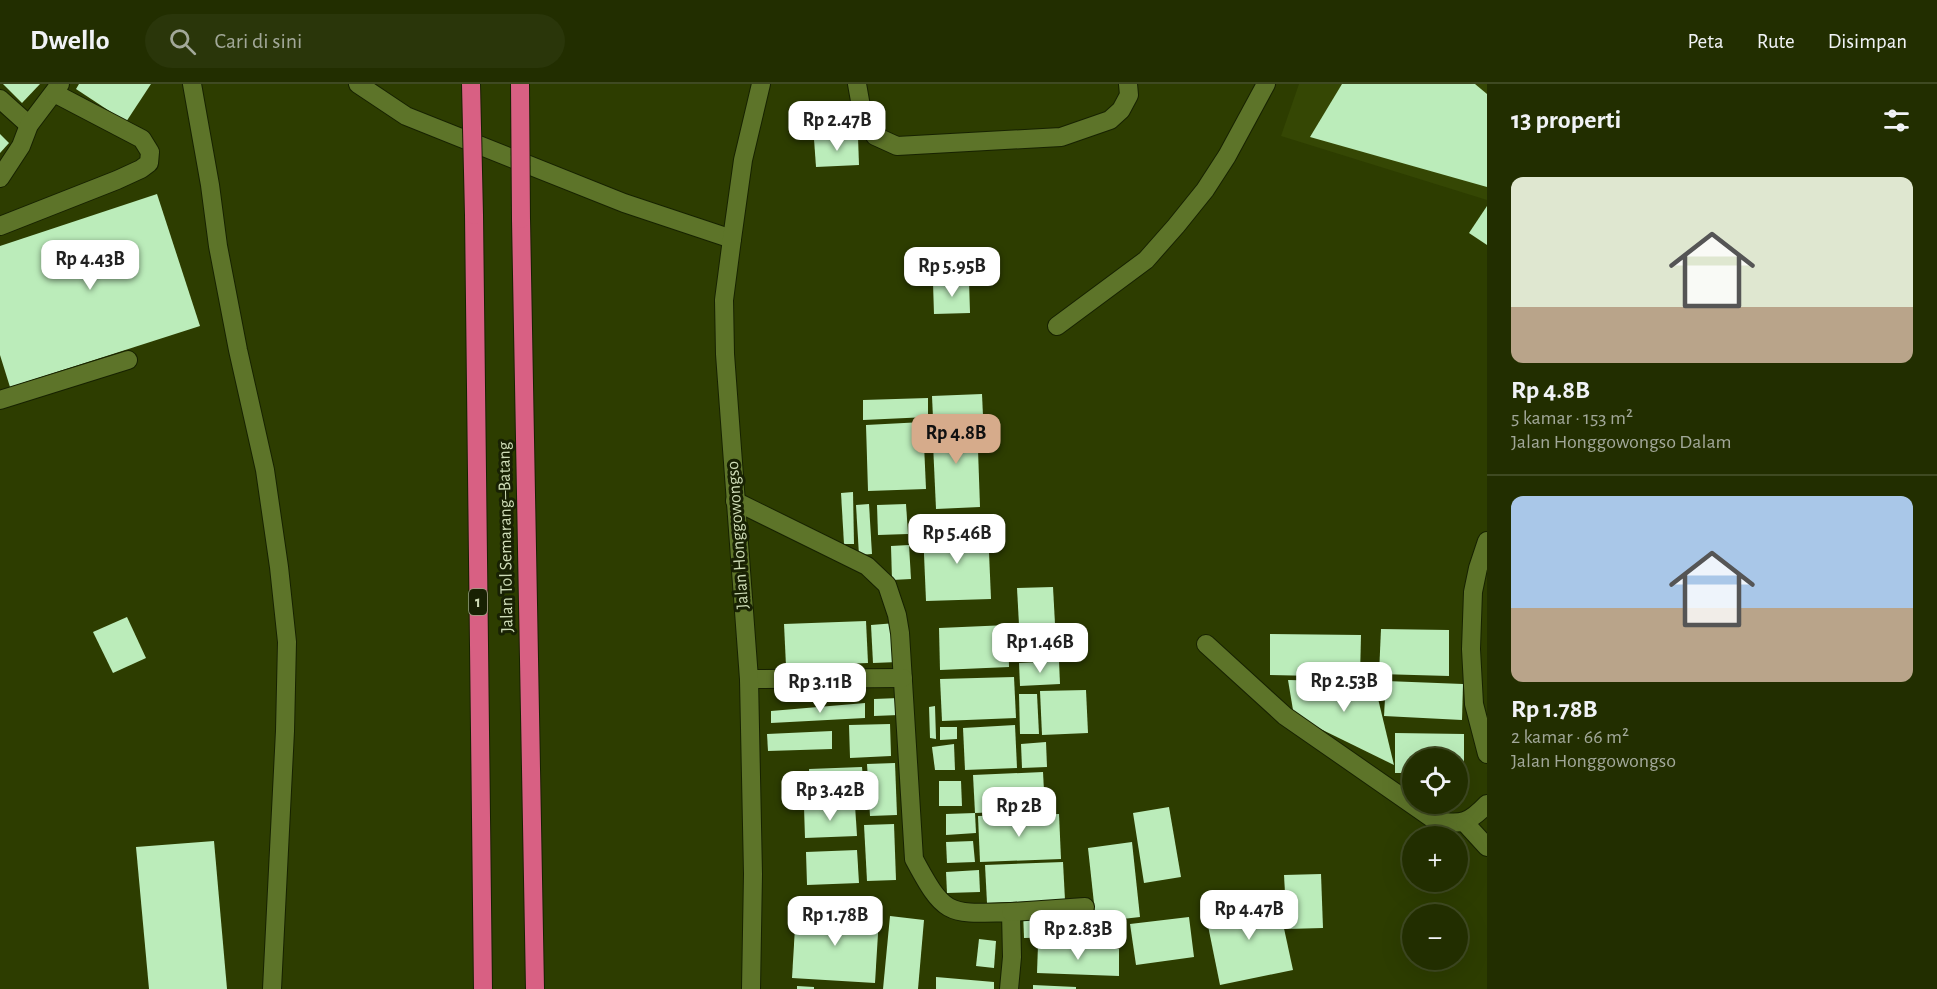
<!DOCTYPE html>
<html lang="id">
<head>
<meta charset="utf-8">
<style>
	body { margin:0; font-family:"Alegreya Sans",sans-serif; background:#2a360a; color:#f1f3f6; height:100vh; display:flex; flex-direction:column; font-size:22px; white-space:nowrap }
	* { box-sizing:border-box; margin:0 }
	p { font-size:20px; color:#a2a899 }
	.icon { flex:none; width:33px; height:33px; fill:none; stroke:currentColor; stroke-width:2; stroke-linecap:round; stroke-linejoin:round }
	.map { position:relative; flex:1; overflow:hidden }
	.details { display:flex; flex-direction:column; background:#222e00; width:450px }
	.details>* { flex:none }
	.fabs { position:absolute; left:1402px; top:664px; display:grid; gap:12px }
	.fabs a { display:grid; place-items:center; width:66px; height:66px; border-radius:50%; background:#222e00; box-shadow:0 6px 24px #0002,0 0 0 2px #3f4a22; font-size:30px }
	.price { position:absolute; translate:-50% -51px; padding:0 14px; border-radius:12px; background:#fff; color:#222; font-size:20px; line-height:39px; filter:drop-shadow(0 2px 3px #0008) }
	.price::after { content:''; position:absolute; left:50%; top:36px; width:18px; height:14px; margin-left:-9px; background:inherit; clip-path:polygon(0 0,100% 0,50% 100%) }
	.price.on { background:#d6ab8b; color:#111 }
	ul { padding:0; list-style:none }
	li { display:grid; align-content:center; gap:12px; height:318px; padding:0 24px }
	li+li { border-top:2px solid #3f4a22 }
	li span { display:grid; place-items:center; height:186px; border-radius:12px; color:#555 }
	li>.icon { margin-inline-start:auto }
	span .icon { width:108px; height:108px; fill:#fffc; stroke-width:1 }
	li b { font-size:26px }
	h2 { display:flex; justify-content:space-between; align-items:center; height:72px; padding:0 24px; font-size:26px }
	header { display:flex; align-items:center; gap:36px; box-sizing:border-box; height:84px; padding:0 30px; background:#222e00; border-bottom:2px solid #3f4a22 }
	header strong { font-size:28px }
	nav { display:flex; gap:33px; margin-inline-start:auto; font-size:21px }
	.search { width:420px; height:54px; background:#2a360a; display:flex; align-items:center; gap:15px; box-sizing:border-box; padding:0 21px; border-radius:33px; color:#a2a899; font-size:22px }
	main { display:flex; flex:1; min-height:0 }
	.map>svg:first-child { display:block }
	.built { fill:#354704 }
	.building { fill:#bbecba }
	.lines { fill:none; stroke-linecap:round; stroke-linejoin:round }
	.service-casing { stroke:#172200; stroke-width:20 }
	.minor-casing { stroke:#172200; stroke-width:20 }
	.tertiary-casing { stroke:#172200; stroke-width:20 }
	.motorway-casing { stroke:#172200; stroke-width:20 }
	.service { stroke:#5d7429; stroke-width:18 }
	.minor { stroke:#5d7429; stroke-width:18 }
	.tertiary { stroke:#5d7429; stroke-width:18 }
	.motorway { stroke:#d86083; stroke-width:18 }
	.motorway-bridge-casing { stroke:#172200; stroke-width:20; stroke-linecap:butt }
	.motorway-bridge { stroke:#d86083; stroke-width:18 }
	.labels { text-anchor:middle; dominant-baseline:central; stroke-width:6; stroke-linejoin:round; paint-order:stroke }
	.shield { fill:#182103; stroke:#97a481; stroke-width:1.5 }
	.shield-label { font-size:16px; font-weight:bold; fill:#cedcb7 }
	.street-label { font-size:18px; fill:#cedcb7; stroke:#182103 }
</style>
</head>
<body>
<header>
<strong>Dwello</strong>
<div class="search"><svg class="icon" aria-label="search" viewBox="0 0 24 24"><circle cx="10" cy="10" r="6"/><path d="M15 15l6 6"/></svg>Cari di sini</div>
<nav><a>Peta</a><a>Rute</a><a>Disimpan</a></nav>
</header>
<main>
<div class="map">
<svg width="1487" height="905" viewBox="0 0 1487 905">
	<rect width="100%" height="100%" fill="#2d3d00"/>
	<!-- built -->
	<path class="built" d="M 1299,0 L 1487,0 L 1487,116 L 1281,52 Z"/>
	<!-- building -->
	<g class="building">
		<path d="M 3,0 L 40,0 L 22,19 Z"/>
		<path d="M 79,0 L 151,0 L 126,38 L 76,5 Z"/>
		<path d="M 1342,0 L 1475,0 L 1487,10 L 1487,103 L 1310,53 Z"/>
		<path d="M 0,50 L 9,59 L 0,69 Z"/>
		<path d="M 858,53 L 859,81 L 816,83 L 814,55 Z"/>
		<path d="M 157,110 L 200,242 L 10,303 L 0,271 L 0,162 Z"/>
		<path d="M 1487,122 L 1487,161 L 1469,149 Z"/>
		<path d="M 969,197 L 970,229 L 934,230 L 933,199 Z"/>
		<path d="M 982,310 L 983,332 L 933,334 L 932,312 Z"/>
		<path d="M 928,314 L 928,333 L 863,336 L 863,316 Z"/>
		<path d="M 977,337 L 980,423 L 936,425 L 932,338 Z"/>
		<path d="M 923,338 L 926,405 L 868,407 L 866,341 Z"/>
		<path d="M 853,408 L 854,460 L 844,460 L 841,409 Z"/>
		<path d="M 869,420 L 872,470 L 859,471 L 856,421 Z"/>
		<path d="M 906,420 L 908,450 L 878,451 L 877,421 Z"/>
		<path d="M 988,445 L 991,515 L 926,517 L 923,447 Z"/>
		<path d="M 909,461 L 911,495 L 892,496 L 891,462 Z"/>
		<path d="M 1053,503 L 1055,540 L 1019,541 L 1017,504 Z"/>
		<path d="M 127,533 L 146,574 L 113,589 L 93,548 Z"/>
		<path d="M 866,537 L 868,579 L 786,582 L 784,540 Z"/>
		<path d="M 896,539 L 898,578 L 873,579 L 871,541 Z"/>
		<path d="M 1008,541 L 1009,583 L 940,586 L 939,544 Z"/>
		<path d="M 1381,545 L 1449,546 L 1449,592 L 1379,590 Z"/>
		<path d="M 1054,549 L 1055,568 L 1015,570 L 1014,550 Z"/>
		<path d="M 1270,550 L 1361,551 L 1360,593 L 1270,591 Z"/>
		<path d="M 1059,577 L 1060,600 L 1020,602 L 1019,579 Z"/>
		<path d="M 1014,593 L 1016,634 L 942,637 L 940,595 Z"/>
		<path d="M 1288,596 L 1374,598 L 1394,681 L 1294,632 Z"/>
		<path d="M 1386,597 L 1463,600 L 1462,636 L 1384,632 Z"/>
		<path d="M 1086,606 L 1088,649 L 1042,651 L 1040,607 Z"/>
		<path d="M 1019,610 L 1037,610 L 1039,650 L 1020,650 Z"/>
		<path d="M 899,614 L 899,631 L 874,632 L 874,615 Z"/>
		<path d="M 865,619 L 865,634 L 771,639 L 771,627 Z"/>
		<path d="M 935,622 L 936,655 L 930,654 L 929,623 Z"/>
		<path d="M 890,640 L 891,672 L 850,674 L 849,641 Z"/>
		<path d="M 1015,641 L 1017,684 L 965,686 L 963,644 Z"/>
		<path d="M 940,643 L 957,643 L 957,655 L 940,656 Z"/>
		<path d="M 832,647 L 832,665 L 768,667 L 767,650 Z"/>
		<path d="M 1395,649 L 1464,650 L 1464,690 L 1458,690 L 1458,675 L 1413,675 L 1413,689 L 1395,689 Z"/>
		<path d="M 1046,658 L 1047,683 L 1022,684 L 1021,660 Z"/>
		<path d="M 954,660 L 955,686 L 935,686 L 932,663 Z"/>
		<path d="M 895,679 L 897,731 L 870,732 L 867,680 Z"/>
		<path d="M 862,683 L 864,708 L 810,710 L 809,685 Z"/>
		<path d="M 1043,688 L 1045,726 L 975,729 L 973,691 Z"/>
		<path d="M 939,697 L 961,697 L 962,722 L 939,722 Z"/>
		<path d="M 855,721 L 857,752 L 805,754 L 804,723 Z"/>
		<path d="M 1169,723 L 1181,793 L 1144,799 L 1133,729 Z"/>
		<path d="M 975,729 L 976,749 L 946,751 L 946,730 Z"/>
		<path d="M 1059,730 L 1061,775 L 980,778 L 978,732 Z"/>
		<path d="M 894,740 L 896,796 L 867,797 L 864,741 Z"/>
		<path d="M 214,757 L 227,905 L 149,905 L 136,763 Z"/>
		<path d="M 973,757 L 975,778 L 947,779 L 946,758 Z"/>
		<path d="M 1132,758 L 1140,833 L 1096,838 L 1088,764 Z"/>
		<path d="M 857,766 L 859,799 L 807,801 L 806,768 Z"/>
		<path d="M 1063,778 L 1065,816 L 987,819 L 985,781 Z"/>
		<path d="M 979,786 L 980,808 L 947,809 L 946,788 Z"/>
		<path d="M 1321,790 L 1323,844 L 1287,845 L 1284,791 Z"/>
		<path d="M 1277,812 L 1293,886 L 1220,901 L 1205,827 Z"/>
		<path d="M 1090,825 L 1091,852 L 1024,854 L 1023,827 Z"/>
		<path d="M 796,827 L 879,833 L 875,899 L 792,894 Z"/>
		<path d="M 890,832 L 924,836 L 918,905 L 883,905 Z"/>
		<path d="M 1189,833 L 1194,873 L 1136,881 L 1130,840 Z"/>
		<path d="M 979,855 L 996,857 L 994,884 L 976,882 Z"/>
		<path d="M 1038,861 L 1119,865 L 1119,892 L 1037,889 Z"/>
		<path d="M 936,893 L 994,898 L 994,905 L 936,905 Z"/>
		<path d="M 1033,901 L 1076,903 L 1076,905 L 1033,905 Z"/>
		<path d="M 797,902 L 814,903 L 814,905 L 797,905 Z"/>
	</g>
	<g class="lines">
		<!-- service casing -->
		<g class="service-casing">
			<g id="service">
				<path d="M 857,0 L 862,28 L 875,52 L 897,62 L 1061,53 L 1110,36 L 1121,26 L 1129,11 L 1128,0"/>
				<path d="M 1057,242 L 1146,176 L 1176,142 L 1205,106 L 1227,72 L 1266,0"/>
			</g>
		</g>
		<!-- minor casing -->
		<g class="minor-casing">
			<g id="minor">
				<path d="M 192,0 L 210,101 L 218,162 L 238,266 L 265,386 L 279,483 L 287,558 L 285,647 L 272,905"/>
				<path d="M 358,0 L 406,32 L 624,119 L 732,155"/>
				<path d="M 0,15 L 29,41"/>
				<path d="M 0,94 L 21,62 L 29,41 L 60,0"/>
				<path d="M 0,142 L 117,96 L 141,85 L 149,79 L 150,68 L 142,55 L 54,9"/>
				<path d="M 0,316 L 128,276"/>
				<path d="M 735,417 L 867,482 L 887,501 L 897,531 L 900,549 L 914,775 C 945,833 948,830 1011,828 L 1012,873 L 1009,905"/>
				<path d="M 1487,457 L 1478,484 L 1473,508 L 1471,565 L 1474,620 L 1487,670"/>
				<path d="M 1206,560 L 1285,632 L 1436,737 C 1462,741 1469,739 1487,720"/>
				<path d="M 749,595 L 903,594"/>
				<path d="M 1465,739 L 1487,763"/>
				<path d="M 1011,828 L 1085,823"/>
			</g>
		</g>
		<!-- tertiary casing -->
		<g class="tertiary-casing">
			<path id="tertiary" d="M 751,905 L 753,790 L 749,595 L 725,270 L 724,216 L 732,155 L 743,76 L 761,0"/>
		</g>
		<!-- motorway casing -->
		<g class="motorway-casing">
			<g id="motorway">
				<path d="M 474,131 L 483,905"/>
				<path d="M 521,135 L 535,905"/>
			</g>
		</g>
		<!-- service -->
		<use href="#service" class="service"/>
		<!-- minor -->
		<use href="#minor" class="minor"/>
		<!-- tertiary -->
		<use href="#tertiary" class="tertiary"/>
		<!-- motorway -->
		<use href="#motorway" class="motorway"/>
		<!-- motorway-bridge casing -->
		<g class="motorway-bridge-casing">
			<g id="motorway-bridge">
				<path d="M 471,0 L 474,131"/>
				<path d="M 520,0 L 521,135"/>
			</g>
		</g>
		<!-- motorway-bridge -->
		<use href="#motorway-bridge" class="motorway-bridge"/>
	</g>
	<g class="labels">
		<!-- shield labels -->
		<rect class="shield" x="469" y="505" width="18" height="26" rx="4.5"/>
		<g class="shield-label">
			<text x="478" y="518">1</text>
		</g>
		<!-- street labels -->
		<g class="street-label">
			<text transform="translate(738 451) rotate(-94)">Jalan Honggowongso</text>
			<text transform="translate(506 453) rotate(-91)">Jalan Tol Semarang–Batang</text>
		</g>
	</g>
</svg>
<div class="fabs">
<a><svg class="icon" aria-label="locate" viewBox="0 0 24 24"><circle cx="12" cy="12" r="6"/><path d="M12 2v4M12 18v4M2 12h4M18 12h4"/></svg></a>
<a>+</a>
<a>−</a>
</div>
<b class="price" style="left:837px;top:68px">Rp 2.47B</b>
<b class="price" style="left:90px;top:207px">Rp 4.43B</b>
<b class="price" style="left:952px;top:214px">Rp 5.95B</b>
<b class="price on" style="left:956px;top:381px">Rp 4.8B</b>
<b class="price" style="left:957px;top:481px">Rp 5.46B</b>
<b class="price" style="left:1040px;top:590px">Rp 1.46B</b>
<b class="price" style="left:1344px;top:629px">Rp 2.53B</b>
<b class="price" style="left:820px;top:630px">Rp 3.11B</b>
<b class="price" style="left:830px;top:738px">Rp 3.42B</b>
<b class="price" style="left:1019px;top:754px">Rp 2B</b>
<b class="price" style="left:1249px;top:857px">Rp 4.47B</b>
<b class="price" style="left:835px;top:863px">Rp 1.78B</b>
<b class="price" style="left:1078px;top:877px">Rp 2.83B</b>
</div>
<section class="details">
<h2>13 properti<svg class="icon" aria-label="filters" viewBox="0 0 24 24"><path d="M4 7h16M4 17h16"/><circle cx="9" cy="7" r="2"/><circle cx="15" cy="17" r="2"/></svg></h2>
<ul>
<li><span style="background:linear-gradient(#dfe7d0 70%,#b9a48a 0)"><svg class="icon" aria-label="home" viewBox="0 0 24 24"><path d="M3 11l9-7 9 7M6 9v11h12V9"/></svg></span><div><b>Rp 4.8B</b><p>5 kamar · 153 m²</p><p>Jalan Honggowongso Dalam</p></div></li>
<li><span style="background:linear-gradient(#a9c7e8 60%,#b9a48a 0)"><svg class="icon" aria-label="home" viewBox="0 0 24 24"><path d="M3 11l9-7 9 7M6 9v11h12V9"/></svg></span><div><b>Rp 1.78B</b><p>2 kamar · 66 m²</p><p>Jalan Honggowongso</p></div></li>
</ul>
</section>
</main>
</body>
</html>
